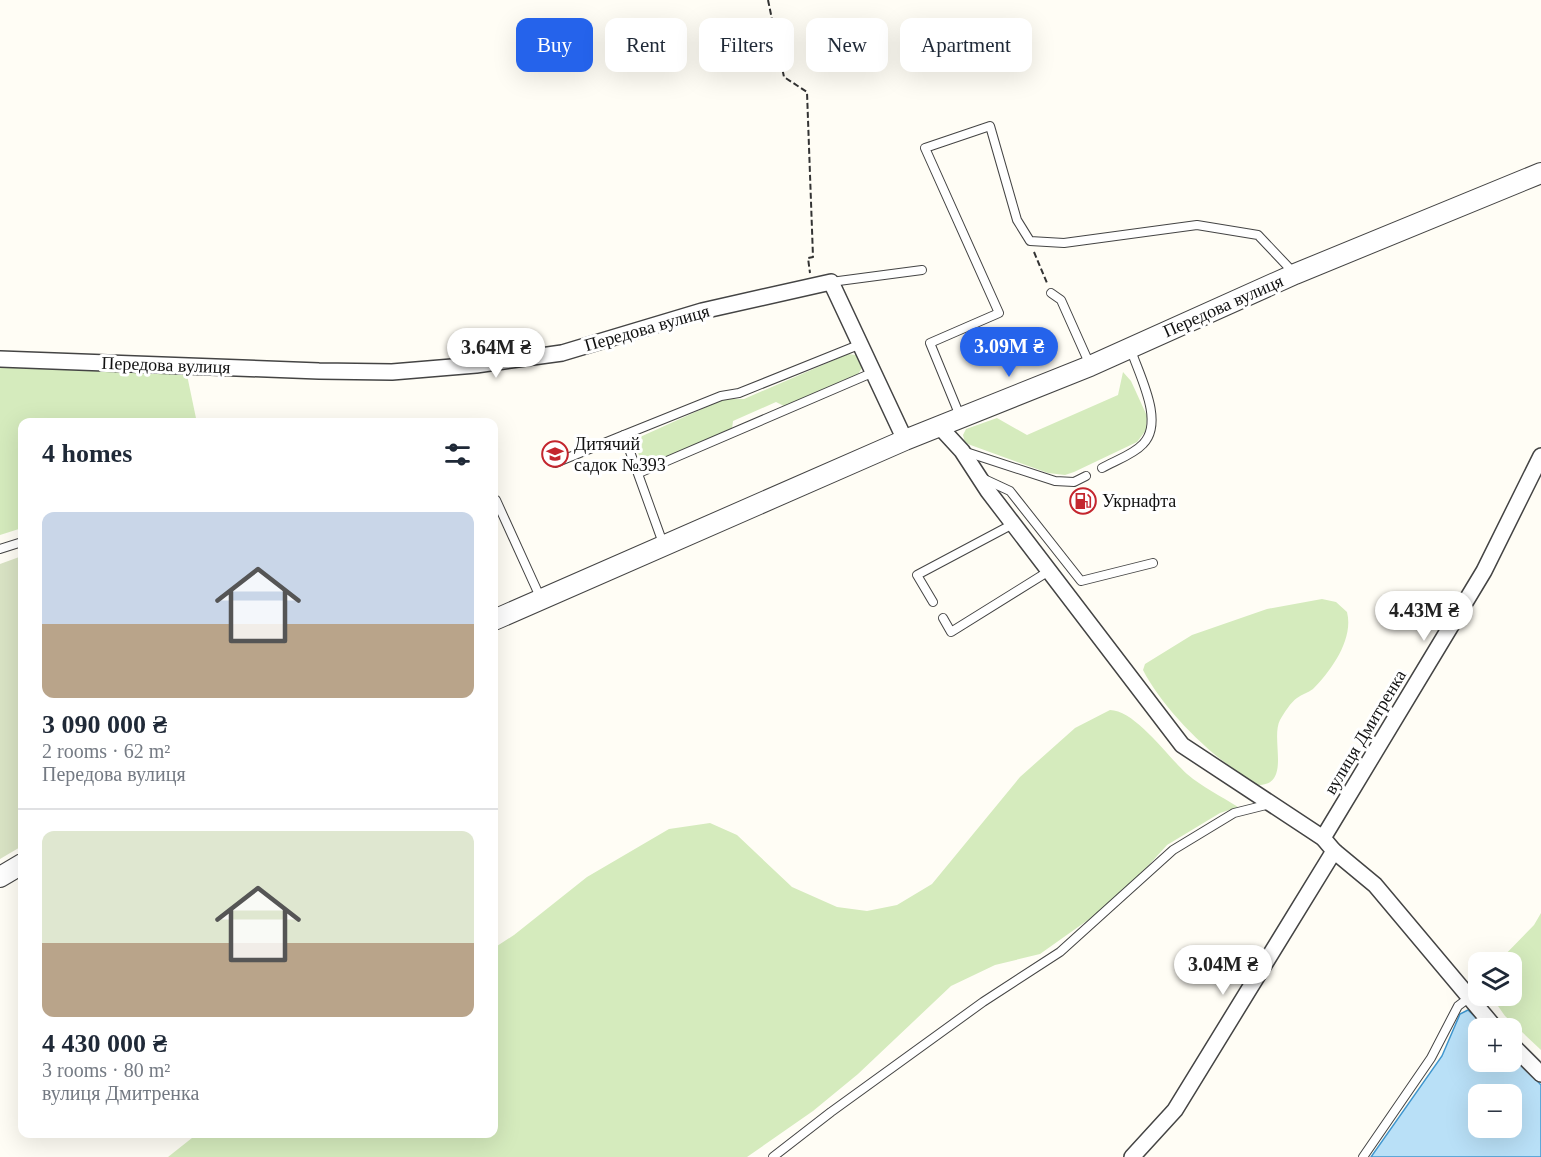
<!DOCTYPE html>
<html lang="en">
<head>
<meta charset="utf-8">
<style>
	body { margin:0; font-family:Georgia,serif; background:#f6f6f7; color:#1f2937; height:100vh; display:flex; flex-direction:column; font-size:22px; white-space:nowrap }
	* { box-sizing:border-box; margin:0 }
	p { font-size:20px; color:#747a83 }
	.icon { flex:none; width:33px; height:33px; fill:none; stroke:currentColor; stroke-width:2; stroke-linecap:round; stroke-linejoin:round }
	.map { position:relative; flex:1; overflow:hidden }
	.side { position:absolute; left:18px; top:418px; width:480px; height:720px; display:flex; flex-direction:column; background:#fff; border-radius:12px; box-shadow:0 6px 24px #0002 }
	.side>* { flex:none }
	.banner { position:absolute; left:516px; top:18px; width:570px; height:54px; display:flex; gap:12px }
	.buttons { position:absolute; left:1468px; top:952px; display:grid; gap:12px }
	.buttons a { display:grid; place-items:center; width:54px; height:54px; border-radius:12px; background:#fff; box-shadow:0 6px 24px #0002; font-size:30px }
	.price { position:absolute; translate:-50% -51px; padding:0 14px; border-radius:21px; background:#fff; color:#222; font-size:20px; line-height:39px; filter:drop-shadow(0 2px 3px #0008) }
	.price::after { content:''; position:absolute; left:50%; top:36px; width:18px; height:14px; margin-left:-9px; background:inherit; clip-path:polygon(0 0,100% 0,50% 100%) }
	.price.current { background:#2563eb; color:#fff }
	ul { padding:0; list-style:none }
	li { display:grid; align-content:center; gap:12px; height:318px; padding:0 24px }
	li+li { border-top:2px solid #e0e1e3 }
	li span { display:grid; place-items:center; height:186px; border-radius:12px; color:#555 }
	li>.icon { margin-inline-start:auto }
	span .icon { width:108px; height:108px; fill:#fffc; stroke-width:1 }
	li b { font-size:26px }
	h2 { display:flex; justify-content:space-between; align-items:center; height:72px; padding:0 24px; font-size:26px }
	.tag { padding:0 21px; border-radius:12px; background:#fff; box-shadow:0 6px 24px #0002; font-size:21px; line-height:54px }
	.tag.current { background:#2563eb; color:#fff }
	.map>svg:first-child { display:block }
	.green { fill:#d5ebbd }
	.cemetery { fill:#d9e3c4 }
	.water { fill:#b9e0f7; stroke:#3f96cf; stroke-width:1.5; fill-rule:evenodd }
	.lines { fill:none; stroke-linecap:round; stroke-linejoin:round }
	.service-casing { stroke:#444; stroke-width:10 }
	.minor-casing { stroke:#444; stroke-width:18 }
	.tertiary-casing { stroke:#444; stroke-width:22 }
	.path { stroke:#333; stroke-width:2; stroke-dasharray:6 3; stroke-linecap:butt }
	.service { stroke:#fff; stroke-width:8 }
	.minor { stroke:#fff; stroke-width:15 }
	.tertiary { stroke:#fff; stroke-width:20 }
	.labels { text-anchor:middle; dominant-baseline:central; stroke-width:6; stroke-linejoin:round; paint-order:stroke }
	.street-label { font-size:18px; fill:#111; stroke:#fff }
	.poi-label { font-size:18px; fill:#111; stroke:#fff; text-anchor:start }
</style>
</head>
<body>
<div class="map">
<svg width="1541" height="1157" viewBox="0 0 1541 1157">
	<rect width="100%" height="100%" fill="#fffdf5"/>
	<!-- green -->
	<g class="green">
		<path d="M 848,354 L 856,355 L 862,368 L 858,374 L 784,406 L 776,402 L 733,421 L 732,429 L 647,465 L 640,459 L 636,445 L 640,437 L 724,399 L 744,399 Z"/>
		<path d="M 0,364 L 187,375 L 197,423 L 22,423 L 22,528 L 0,535 Z"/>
		<path d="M 1123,372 L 1131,381 L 1147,416 L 1146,430 L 1137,442 L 1074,472 L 1065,475 L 1048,473 L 965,443 L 963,435 L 966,429 L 997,418 L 1027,435 L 1118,395 Z"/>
		<path d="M 1322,599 L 1336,602 L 1347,612 C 1354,639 1331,671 1313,689 C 1308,693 1302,694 1297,698 C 1291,702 1284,713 1280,720 C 1270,739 1292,785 1258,785 C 1217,762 1165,713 1143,670 L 1145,664 L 1192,635 L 1267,609 Z"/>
		<path d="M 1110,710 C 1135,710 1168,757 1187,774 C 1202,787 1221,796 1238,807 L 1220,813 L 1167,845 L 1119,898 L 1040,954 L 995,965 L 951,986 L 858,1074 L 813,1111 L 747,1157 L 168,1157 L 197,1134 L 494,1134 L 494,948 L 514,935 L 587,877 L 669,829 L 710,823 L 737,835 L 792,887 L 837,907 L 867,911 L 897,905 L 932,884 L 1020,777 L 1075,728 Z"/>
		<path d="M 1541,913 L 1541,1050 L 1505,1016 L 1491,996 L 1512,996 L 1512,963 L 1497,963 L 1534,925 Z"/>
	</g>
	<!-- cemetery -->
	<path class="cemetery" d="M 22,556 L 22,846 L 0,859 L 0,564 Z"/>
	<!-- water -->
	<path class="water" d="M 1468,1010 L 1488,1029 L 1479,1029 L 1479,1062 L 1512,1062 L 1512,1053 L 1541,1085 L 1541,1157 L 1371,1157 L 1442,1056 L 1460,1014 ZM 1479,1095 L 1512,1095 L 1512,1128 L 1479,1128 Z"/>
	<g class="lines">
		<!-- service casing -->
		<g class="service-casing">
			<g id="service">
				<path d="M 831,282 L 922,270"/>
				<path d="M 1051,293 L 1061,300 L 1090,365"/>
				<path d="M 960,416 L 930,343 L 999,313 L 925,148 L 990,126 L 1017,220 L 1030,241 L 1064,243 L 1197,225 L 1258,235 L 1294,273"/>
				<path d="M 963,451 L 1055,481 L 1074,482 L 1086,476"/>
				<path d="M 555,463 L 624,435"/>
				<path d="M 1102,468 C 1114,461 1133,455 1143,444 C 1165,422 1139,375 1131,350"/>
				<path d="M 639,473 L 874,372"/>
				<path d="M 982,478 L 1010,491 L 1081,581 L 1153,563"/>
				<path d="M 496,500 L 541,599"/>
				<path d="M 664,546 L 624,435 L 721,396 L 739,393 L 861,344"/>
				<path d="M 0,549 L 22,542"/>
				<path d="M 933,602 L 917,575 L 1013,524"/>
				<path d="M 943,618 L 951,632 L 1049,571"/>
				<path d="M 773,1157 L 831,1112 L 983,1002 L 1060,952 L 1173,850 L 1234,813 L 1270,804"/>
				<path d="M 1363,1157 L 1431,1058 L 1458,1006 L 1470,997"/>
			</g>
		</g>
		<!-- minor casing -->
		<g class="minor-casing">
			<g id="minor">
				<path d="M 0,359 L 319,371 L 392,372 L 476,365 L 562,353 L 702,311 L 831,282 L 905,440"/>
				<path d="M 939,426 L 962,451 L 988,491 L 1182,745 L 1323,838 L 1334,851 L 1375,885 L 1496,1029"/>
				<path d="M 1323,838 L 1484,571 L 1541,456"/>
				<path d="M 1512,1045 L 1541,1074"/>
				<path d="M 1132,1157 L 1175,1110 L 1334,851"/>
			</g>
		</g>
		<!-- tertiary casing -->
		<g class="tertiary-casing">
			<g id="tertiary">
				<path d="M 494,620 L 905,440 L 1090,366 L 1295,274 L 1541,173"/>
				<path d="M 0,877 L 22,864"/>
			</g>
		</g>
		<!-- path -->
		<g class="path">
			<path d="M 768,0 L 784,77 L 807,92 L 813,257 L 808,258 L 810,273"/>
			<path d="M 1034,252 L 1047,283"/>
		</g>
		<!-- service -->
		<use href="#service" class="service"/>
		<!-- minor -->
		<use href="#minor" class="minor"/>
		<!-- tertiary -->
		<use href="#tertiary" class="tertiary"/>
	</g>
	<!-- icons -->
	<defs>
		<g id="school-ring" transform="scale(1.35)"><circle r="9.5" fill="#fff" stroke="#c4262e" stroke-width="1.5"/><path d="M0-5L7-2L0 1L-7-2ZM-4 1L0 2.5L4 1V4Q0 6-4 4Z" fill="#c4262e"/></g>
		<g id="fuel-ring" transform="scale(1.35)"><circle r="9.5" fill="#fff" stroke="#c4262e" stroke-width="1.5"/><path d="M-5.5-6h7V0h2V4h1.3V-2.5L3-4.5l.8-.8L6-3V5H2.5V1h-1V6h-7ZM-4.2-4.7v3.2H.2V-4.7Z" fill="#c4262e"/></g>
	</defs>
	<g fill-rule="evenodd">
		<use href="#school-ring" x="555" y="454"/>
		<use href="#fuel-ring" x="1083" y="501"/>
	</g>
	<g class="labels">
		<!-- street labels -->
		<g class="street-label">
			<text transform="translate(1223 306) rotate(-24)">Передова вулиця</text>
			<text transform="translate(647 328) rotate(-16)">Передова вулиця</text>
			<text transform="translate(166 365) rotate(2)">Передова вулиця</text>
			<text transform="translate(1365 732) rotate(-59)">вулиця Дмитренка</text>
		</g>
		<!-- poi labels -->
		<g class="poi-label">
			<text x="574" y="444">Дитячий<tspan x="574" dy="21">садок №393</tspan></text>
			<text x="1102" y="501">Укрнафта</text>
		</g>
	</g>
</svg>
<div class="buttons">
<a><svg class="icon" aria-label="layers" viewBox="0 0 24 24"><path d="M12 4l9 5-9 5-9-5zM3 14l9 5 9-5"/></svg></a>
<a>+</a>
<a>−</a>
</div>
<b class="price current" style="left:1009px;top:378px">3.09M ₴</b>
<b class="price" style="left:496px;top:379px">3.64M ₴</b>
<b class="price" style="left:1424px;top:642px">4.43M ₴</b>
<b class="price" style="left:1223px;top:996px">3.04M ₴</b>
<div class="banner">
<a class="tag current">Buy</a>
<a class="tag">Rent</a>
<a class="tag">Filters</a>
<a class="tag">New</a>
<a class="tag">Apartment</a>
</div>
<section class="side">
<h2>4 homes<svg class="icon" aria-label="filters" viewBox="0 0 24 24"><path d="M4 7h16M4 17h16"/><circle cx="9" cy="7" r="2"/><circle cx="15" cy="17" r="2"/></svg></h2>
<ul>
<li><span style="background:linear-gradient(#c9d6e8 60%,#b9a48a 0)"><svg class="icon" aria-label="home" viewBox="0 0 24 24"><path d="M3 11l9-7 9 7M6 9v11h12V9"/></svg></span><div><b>3 090 000 ₴</b><p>2 rooms · 62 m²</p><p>Передова вулиця</p></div></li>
<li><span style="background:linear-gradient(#dfe7d0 60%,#b9a48a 0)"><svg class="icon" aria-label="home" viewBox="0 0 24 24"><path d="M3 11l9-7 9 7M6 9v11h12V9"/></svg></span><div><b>4 430 000 ₴</b><p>3 rooms · 80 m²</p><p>вулиця Дмитренка</p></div></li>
</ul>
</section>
</div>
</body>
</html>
